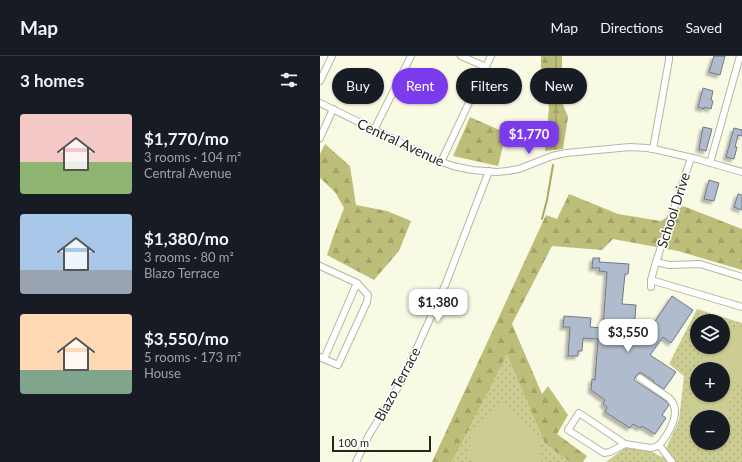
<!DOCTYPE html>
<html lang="en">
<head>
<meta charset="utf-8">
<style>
	body { margin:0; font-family:Lato,sans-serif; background:#242831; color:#f1f3f6; height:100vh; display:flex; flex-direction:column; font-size:15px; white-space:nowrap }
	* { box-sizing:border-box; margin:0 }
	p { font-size:13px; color:#9ea1a6 }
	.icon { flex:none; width:22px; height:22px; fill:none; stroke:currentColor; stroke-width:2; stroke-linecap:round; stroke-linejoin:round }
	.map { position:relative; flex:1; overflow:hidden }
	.drawer { display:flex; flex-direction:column; background:#171b24; width:320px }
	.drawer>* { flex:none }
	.banner { position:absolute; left:12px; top:12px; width:350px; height:36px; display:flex; gap:8px }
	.tools { position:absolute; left:370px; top:258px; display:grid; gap:8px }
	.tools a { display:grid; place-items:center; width:40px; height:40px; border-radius:50%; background:#171b24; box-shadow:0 1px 3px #0004; font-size:20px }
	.scale { position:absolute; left:12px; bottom:10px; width:99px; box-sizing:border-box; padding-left:4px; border:2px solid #26261e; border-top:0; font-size:11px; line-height:14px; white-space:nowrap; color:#26261e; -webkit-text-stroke:3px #fff; paint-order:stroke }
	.price { position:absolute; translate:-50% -34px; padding:0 9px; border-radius:8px; background:#fff; color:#222; font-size:13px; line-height:26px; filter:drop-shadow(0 1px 2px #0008) }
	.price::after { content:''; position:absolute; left:50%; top:24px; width:12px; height:9px; margin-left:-6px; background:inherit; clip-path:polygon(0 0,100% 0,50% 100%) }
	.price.current { background:#7c3aed; color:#fff }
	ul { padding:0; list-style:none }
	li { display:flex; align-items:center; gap:12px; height:100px; padding:0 20px }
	li span { display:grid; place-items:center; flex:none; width:112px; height:80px; border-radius:4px; color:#555 }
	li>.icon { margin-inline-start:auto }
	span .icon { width:48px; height:48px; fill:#fffc; stroke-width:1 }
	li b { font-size:17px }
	h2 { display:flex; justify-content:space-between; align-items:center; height:48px; padding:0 20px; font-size:17px }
	.pill { padding:0 14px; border-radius:18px; background:#171b24; box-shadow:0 1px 3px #0004; font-size:14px; line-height:36px }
	.pill.current { background:#7c3aed; color:#fff }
	header { display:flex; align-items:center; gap:24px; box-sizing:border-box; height:56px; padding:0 20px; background:#171b24; border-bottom:1px solid #363941 }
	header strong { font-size:19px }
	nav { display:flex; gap:22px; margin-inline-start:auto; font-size:14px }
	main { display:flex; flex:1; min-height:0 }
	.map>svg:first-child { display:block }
	.grass { fill:url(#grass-dots); fill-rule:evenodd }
	.forest { fill:url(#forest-firs) }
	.garden { fill:#cbcd92 }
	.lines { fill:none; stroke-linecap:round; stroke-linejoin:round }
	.stream { stroke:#a6a864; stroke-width:2 }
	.building { fill:#b0bcce; stroke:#6e7a8a; filter:url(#shadow) }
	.minor-casing { stroke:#b6b7a2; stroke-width:8 }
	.minor { stroke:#fff; stroke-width:6 }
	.labels { text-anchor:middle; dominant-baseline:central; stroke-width:3; stroke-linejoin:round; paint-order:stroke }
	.street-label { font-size:14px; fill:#26261e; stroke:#fff }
</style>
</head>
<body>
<header>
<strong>Map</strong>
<nav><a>Map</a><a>Directions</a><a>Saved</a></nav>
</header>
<main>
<section class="drawer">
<h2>3 homes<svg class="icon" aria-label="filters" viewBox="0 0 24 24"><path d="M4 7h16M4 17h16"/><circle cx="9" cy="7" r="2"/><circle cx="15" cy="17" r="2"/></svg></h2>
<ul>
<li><span style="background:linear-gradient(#f6c9c9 60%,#8fb573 0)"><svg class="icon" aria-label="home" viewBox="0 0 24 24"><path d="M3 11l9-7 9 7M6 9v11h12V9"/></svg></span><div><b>$1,770/mo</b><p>3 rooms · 104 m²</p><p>Central Avenue</p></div></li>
<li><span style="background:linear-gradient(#a9c7e8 70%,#9aa5b1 0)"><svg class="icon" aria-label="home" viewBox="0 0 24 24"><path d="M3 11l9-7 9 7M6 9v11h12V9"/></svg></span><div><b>$1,380/mo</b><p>3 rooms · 80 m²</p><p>Blazo Terrace</p></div></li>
<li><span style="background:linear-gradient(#ffd9b3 70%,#7fa58c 0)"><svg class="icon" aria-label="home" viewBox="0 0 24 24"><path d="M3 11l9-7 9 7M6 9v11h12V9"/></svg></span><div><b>$3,550/mo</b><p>5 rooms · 173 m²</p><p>House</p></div></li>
</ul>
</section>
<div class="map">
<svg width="422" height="406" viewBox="0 0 422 406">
	<defs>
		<pattern id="grass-dots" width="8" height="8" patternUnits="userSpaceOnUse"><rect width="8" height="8" fill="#cbcd92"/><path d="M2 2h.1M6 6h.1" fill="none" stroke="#aeb07d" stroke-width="1.8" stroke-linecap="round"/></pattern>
		<pattern id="forest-firs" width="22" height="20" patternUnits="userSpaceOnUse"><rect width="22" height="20" fill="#bcbe7a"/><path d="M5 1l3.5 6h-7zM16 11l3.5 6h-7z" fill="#a1a369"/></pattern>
		<filter id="shadow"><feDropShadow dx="-3" dy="3" stdDeviation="1" flood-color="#0004"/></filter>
	</defs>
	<rect width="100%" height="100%" fill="#f9fae4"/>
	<!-- grass -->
	<g class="grass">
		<path d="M 377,253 L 422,267 L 422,406 L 286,406 L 305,392 L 330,395 L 342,401 L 359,364 L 364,320 L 349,308 ZM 377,265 L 403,265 L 403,291 L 377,291 ZM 377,313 L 403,313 L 403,339 L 377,339 ZM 377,361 L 403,361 L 403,387 L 377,387 Z"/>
		<path d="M 187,299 L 225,388 L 250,406 L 132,406 Z"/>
	</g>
	<!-- forest -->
	<g class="forest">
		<path d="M 221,0 L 242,0 L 242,46 L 248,61 L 243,93 L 225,95 L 229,51 L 223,30 L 221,14 Z"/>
		<path d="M 150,61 L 186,77 L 178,110 L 133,100 Z"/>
		<path d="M 5,88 L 30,110 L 36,149 L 67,155 L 91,165 L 79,195 L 54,224 L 7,199 L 13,181 L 24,152 L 15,136 L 0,122 L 0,98 Z"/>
		<path d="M 249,138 L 298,158 L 341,165 L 363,150 L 422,173 L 422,214 L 358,195 L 293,183 L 282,194 L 232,190 L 192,268 L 222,338 L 228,330 L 248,359 L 237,378 L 267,400 L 263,406 L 250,406 L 225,388 L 187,299 L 132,406 L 112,406 L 226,159 L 237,163 Z"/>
	</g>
	<!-- garden -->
	<g class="garden">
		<path d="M 403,268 L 422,274 L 422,329 L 403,323 L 403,313 L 386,313 L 381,298 L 380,291 L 403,291 Z"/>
		<path d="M 403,326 L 412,328 L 408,360 L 403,361 L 377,361 L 377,367 L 374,367 L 368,349 L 373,334 L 377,331 L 377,339 L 403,339 Z"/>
		<path d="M 183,344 L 218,380 L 221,406 L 153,406 L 148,400 L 152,375 Z"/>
	</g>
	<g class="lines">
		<!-- stream -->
		<g class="stream">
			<path d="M 235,92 C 237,62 235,31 236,0"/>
			<path d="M 222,163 L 227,144 L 233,109"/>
		</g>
	</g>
	<!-- building -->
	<g class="building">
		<path d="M 394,0 L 405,0 L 400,19 L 389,16 Z"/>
		<path d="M 383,32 L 393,35 L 391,44 L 393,45 L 391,53 L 384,51 L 384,53 L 378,51 Z"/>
		<path d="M 383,71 L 392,73 L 386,95 L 379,93 Z"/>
		<path d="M 414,72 L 422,74 L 422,80 L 418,79 L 415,91 L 417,91 L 414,103 L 406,101 Z"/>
		<path d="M 389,124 L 399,127 L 394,145 L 384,143 Z"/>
		<path d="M 418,138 L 422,139 L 422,154 L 414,151 Z"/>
		<path d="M 273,202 L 280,202 L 279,206 L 309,208 L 308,218 L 305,218 L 302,248 L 316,249 L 314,274 L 319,275 L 326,279 L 352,240 L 373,254 L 351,287 L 343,281 L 330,299 L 356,316 L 344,333 L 333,326 L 334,325 L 320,316 L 316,320 L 314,324 L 346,345 L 349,349 L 342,359 L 346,362 L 335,378 L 322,370 L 320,372 L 313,368 L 310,372 L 285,356 L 287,351 L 283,348 L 285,344 L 271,334 L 272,323 L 275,324 L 278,283 L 263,282 L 262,295 L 258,295 L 258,300 L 248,300 L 250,271 L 243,271 L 244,260 L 271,262 L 270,271 L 283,272 L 287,216 L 279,215 L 280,212 L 272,212 Z"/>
	</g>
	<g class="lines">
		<!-- minor casing -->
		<g class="minor-casing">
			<g id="minor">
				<path d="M 141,0 L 166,11"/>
				<path d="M 0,25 L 12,0"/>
				<path d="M 0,47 L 114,103 L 133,110 L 152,114 L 177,116 L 187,115 L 199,113 L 232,100 L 246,97 L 310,91 L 327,92 L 338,94 L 377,103 L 422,116"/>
				<path d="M 54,74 L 91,0"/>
				<path d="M 0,82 L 13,53"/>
				<path d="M 333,93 L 349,4 L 349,0"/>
				<path d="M 121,106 L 171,0"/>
				<path d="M 390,107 L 420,0"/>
				<path d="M 336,206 L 349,209 L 380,208 L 422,221"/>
				<path d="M 0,210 L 37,227 L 4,303 L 0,301"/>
				<path d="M 331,224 L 422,251"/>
				<path d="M 331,231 L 331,224 L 336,206 L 371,102"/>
				<path d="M 4,303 L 18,309 L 47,246 L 48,239 L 37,227"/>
				<path d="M 305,388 L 290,396 L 284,397 L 248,374 L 259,357 L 305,388 L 331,392 C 339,391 342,386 346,380 C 353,369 361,353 349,342 L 320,322"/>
				<path d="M 339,389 L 352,406"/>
				<path d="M 36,406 L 49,379 L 83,323 L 126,227 L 169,115"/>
			</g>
		</g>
		<!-- minor -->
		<use href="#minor" class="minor"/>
	</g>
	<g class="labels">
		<!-- street labels -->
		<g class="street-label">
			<text transform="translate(81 86) rotate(25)">Central Avenue</text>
			<text transform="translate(353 154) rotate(-72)">School Drive</text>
			<text transform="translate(77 328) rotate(-62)">Blazo Terrace</text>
		</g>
	</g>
</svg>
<div class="tools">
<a><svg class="icon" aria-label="layers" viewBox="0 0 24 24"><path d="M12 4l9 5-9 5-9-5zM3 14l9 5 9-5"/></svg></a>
<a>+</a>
<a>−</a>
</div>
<div class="scale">100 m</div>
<b class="price current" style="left:209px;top:99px">$1,770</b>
<b class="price" style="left:118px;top:267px">$1,380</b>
<b class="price" style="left:308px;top:297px">$3,550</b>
<div class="banner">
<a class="pill">Buy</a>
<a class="pill current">Rent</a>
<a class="pill">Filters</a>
<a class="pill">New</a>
</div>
</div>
</main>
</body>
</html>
